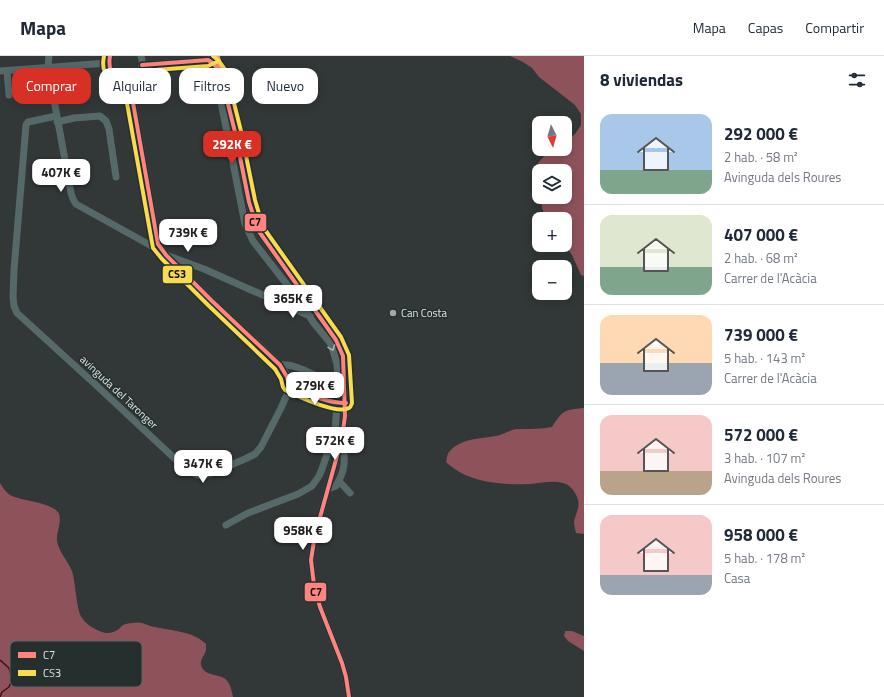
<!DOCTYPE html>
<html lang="es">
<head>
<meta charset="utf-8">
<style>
	body { margin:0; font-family:"Titillium Web",sans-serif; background:#f6f6f7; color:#1f2937; height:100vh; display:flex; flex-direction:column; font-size:15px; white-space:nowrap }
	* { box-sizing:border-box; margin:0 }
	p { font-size:13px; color:#747a83 }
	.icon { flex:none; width:22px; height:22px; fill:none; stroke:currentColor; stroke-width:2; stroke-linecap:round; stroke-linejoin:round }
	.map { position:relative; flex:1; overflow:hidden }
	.drawer { display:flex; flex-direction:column; background:#fff; width:300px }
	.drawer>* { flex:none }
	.banner { position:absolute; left:12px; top:12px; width:380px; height:36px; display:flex; gap:8px }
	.needle { width:26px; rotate:175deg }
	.fabs { position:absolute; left:532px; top:60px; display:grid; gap:8px }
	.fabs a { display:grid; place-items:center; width:40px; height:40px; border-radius:8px; background:#fff; box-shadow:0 2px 10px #0003; font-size:20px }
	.price { position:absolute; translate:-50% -34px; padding:0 9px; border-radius:8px; background:#fff; color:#222; font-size:13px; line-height:26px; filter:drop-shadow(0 1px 2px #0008) }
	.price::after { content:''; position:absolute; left:50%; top:24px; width:12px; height:9px; margin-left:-6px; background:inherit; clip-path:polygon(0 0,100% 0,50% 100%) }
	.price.selected { background:#d93025; color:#fff }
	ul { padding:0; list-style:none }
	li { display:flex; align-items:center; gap:12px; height:100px; padding:0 16px }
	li+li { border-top:1px solid #e0e1e3 }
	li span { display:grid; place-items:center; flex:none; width:112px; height:80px; border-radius:12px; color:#555 }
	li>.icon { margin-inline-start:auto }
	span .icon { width:48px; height:48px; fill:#fffc; stroke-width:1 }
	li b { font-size:17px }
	h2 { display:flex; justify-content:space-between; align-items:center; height:48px; padding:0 16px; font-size:17px }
	.tag { padding:0 14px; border-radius:12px; background:#fff; box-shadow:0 2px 10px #0003; font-size:14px; line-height:36px }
	.tag.selected { background:#d93025; color:#fff }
	header { display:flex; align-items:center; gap:24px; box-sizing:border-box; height:56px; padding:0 20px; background:#fff; border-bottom:1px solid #e0e1e3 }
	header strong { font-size:19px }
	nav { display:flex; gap:22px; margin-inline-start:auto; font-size:14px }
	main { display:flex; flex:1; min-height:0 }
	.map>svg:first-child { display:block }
	.forest { fill:#8e535a }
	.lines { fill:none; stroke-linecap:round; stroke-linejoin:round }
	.stream { stroke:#430a1a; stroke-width:1.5 }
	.minor { stroke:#556968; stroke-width:7 }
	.bus-1-casing { stroke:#25302e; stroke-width:7 }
	.bus-2-casing { stroke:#25302e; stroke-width:7 }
	.bus-1 { stroke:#ff8480; stroke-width:4 }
	.bus-2 { stroke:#f9db4f; stroke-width:4 }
	.oneway { stroke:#a8b4b3 }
	.poi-dot { fill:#a2a9a8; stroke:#25302e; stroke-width:1.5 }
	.labels { text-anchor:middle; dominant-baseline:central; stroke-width:3; stroke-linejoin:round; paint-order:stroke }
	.poi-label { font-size:11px; fill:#dfe6e5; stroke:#25302e; text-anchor:start }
	.street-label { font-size:11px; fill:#dfe6e5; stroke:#25302e }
	.key { fill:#25302e; stroke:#5d6765; stroke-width:1 }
	.key-label { font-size:11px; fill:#dfe6e5 }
	.line-badge { stroke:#25302e; stroke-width:1.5 }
	.pale-badge-label { font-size:11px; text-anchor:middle; font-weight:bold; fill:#111 }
</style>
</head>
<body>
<header>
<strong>Mapa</strong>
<nav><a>Mapa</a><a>Capas</a><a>Compartir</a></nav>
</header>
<main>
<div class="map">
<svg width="584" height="641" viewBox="0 0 584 641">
	<rect width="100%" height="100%" fill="#323737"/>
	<!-- forest -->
	<g class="forest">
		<path d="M 510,0 L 584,0 L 584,220 L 581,219 L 572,199 L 565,189 L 565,163 L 546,163 L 542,152 L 541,141 L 565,141 L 565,115 L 539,115 L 539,129 L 538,107 L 546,98 L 554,93 L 565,93 L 565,86 L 575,78 L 581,69 L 581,58 L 575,49 L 539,21 L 532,12 L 523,6 Z"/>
		<path d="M 584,352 L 584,478 L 576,477 C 575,473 574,469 574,465 C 576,457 581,450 577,441 C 575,435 569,428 563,427 C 552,424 540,427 529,428 C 501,429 468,427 446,406 C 447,403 447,397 450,395 C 462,381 484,383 500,379 C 506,377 512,373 518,373 C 530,373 541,373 552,371 C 563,354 564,354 584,352 Z"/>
		<path d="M 0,427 C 3,432 7,438 12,440 C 23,445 55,447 59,458 C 62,467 56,476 57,485 C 59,496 68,505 72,515 C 76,528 76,553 82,562 C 86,568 93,572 99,575 C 106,578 112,578 119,573 C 120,572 121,570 123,569 C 125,568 129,567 132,567 C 143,565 145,569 155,571 C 172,575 193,575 206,588 C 206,590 206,592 206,594 C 205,599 200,603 201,609 C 204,622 222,616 228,626 C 231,630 232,636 233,641 L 0,641 Z"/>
		<path d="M 565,575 L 572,575 L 584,580 L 584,595 L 568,585 L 564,580 Z"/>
	</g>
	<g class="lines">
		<!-- stream -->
		<path class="stream" d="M 0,604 L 9,612 L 12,624 L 9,631 L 2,636 L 0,641"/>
		<!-- minor -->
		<g class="minor">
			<path d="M 49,0 L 48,11 L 71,137 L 73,143 L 76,148 L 148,188 L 166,199 L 204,213 L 310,260"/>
			<path d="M 110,0 C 99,30 151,32 141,0"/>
			<path d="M 218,0 L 220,16 L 235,76 L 249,146 L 258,174 L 270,191 L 336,284 L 343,300 L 344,309 L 345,360 L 342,382 L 319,465 L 314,485 L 311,504 L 314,529 L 320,551 L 342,607 L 346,621 L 349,641"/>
			<path d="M 211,6 L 222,51 L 245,168 L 253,185 L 302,248 L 313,266 L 331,288 L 337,308 L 338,324 C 336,330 330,329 326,328"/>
			<path d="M 142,9 L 208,4 L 213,2"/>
			<path d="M 0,15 L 108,7"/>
			<path d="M 7,15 L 9,39"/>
			<path d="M 56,60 L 33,65 L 28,66 L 26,69 L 14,214 L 13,241 L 14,250 L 17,257 L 97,330 L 188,415 L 198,419 L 209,418 L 245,403 L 255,398 L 261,391 L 281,352 L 288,336 L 289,325 L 285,316 L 275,304 L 212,245 L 166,199 L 158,188 L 129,24"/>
			<path d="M 57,66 L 74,62 L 100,60 L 106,65 L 109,73 L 116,121"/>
			<path d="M 280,309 C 293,307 314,318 325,325 L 326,328"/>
			<path d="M 289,329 C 301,334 330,349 341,347"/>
			<path d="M 320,342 L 326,328"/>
			<path d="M 339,425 L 350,437"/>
			<path d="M 328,433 L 336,430 C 346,413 345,405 343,386"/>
			<path d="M 226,469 L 248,457 L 298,438 L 312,430 L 319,420 L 322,413 L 335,375 L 337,348"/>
		</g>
		<!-- bus-1 casing -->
		<g class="bus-1-casing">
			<g id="bus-1">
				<path d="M 110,0 C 106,22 124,32 140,15"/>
				<path d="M 218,0 L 220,16 L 235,76 L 249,146 L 258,174 L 336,284 L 343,300 L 345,360 L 342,382 L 319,465 L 314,485 L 311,504 L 314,529 L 320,551 L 342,607 L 346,621 L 349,641"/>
				<path d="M 142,9 L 208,4 L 214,8 L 220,16"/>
				<path d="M 129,24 L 158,188 L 166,199 L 212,245 L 280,309 L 287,321 L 289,329"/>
				<path d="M 289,329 C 307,337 325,347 346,347"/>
			</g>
		</g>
		<!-- bus-2 casing -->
		<g class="bus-2-casing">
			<g id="bus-2">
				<path d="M 104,0 C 103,5 102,11 105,16 C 110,29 126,33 137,26 C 140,24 142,21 144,19"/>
				<path d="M 142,15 L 208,10 L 219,5"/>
				<path d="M 123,25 L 153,192 L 162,203 L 208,249 L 275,313 L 281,323 L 283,331 L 285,334 C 297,340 337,359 349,352 C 351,351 351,350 352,347 L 349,299 L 341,281 L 263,171 L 255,144 L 241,75 L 226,15 L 218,4 L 213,0"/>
			</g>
		</g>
		<!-- bus-1 -->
		<use href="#bus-1" class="bus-1"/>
		<!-- bus-2 -->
		<use href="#bus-2" class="bus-2"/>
	</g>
	<!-- one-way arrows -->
	<defs><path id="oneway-chevron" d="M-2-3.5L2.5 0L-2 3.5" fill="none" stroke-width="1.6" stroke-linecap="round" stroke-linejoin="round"/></defs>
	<use class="oneway" href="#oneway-chevron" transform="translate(332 292) rotate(70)"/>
	<!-- markers -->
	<circle class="poi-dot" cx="393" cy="257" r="4"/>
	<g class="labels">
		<!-- poi labels -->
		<g class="poi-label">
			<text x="401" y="257">Can Costa</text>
		</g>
		<!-- street labels -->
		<g class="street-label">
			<text transform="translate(119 336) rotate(43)">avinguda del Taronger</text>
		</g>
	</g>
	<!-- legend -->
	<rect x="10" y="585" width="132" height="46" rx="6" class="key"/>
	<rect x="18" y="596" width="18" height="6" fill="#ff8480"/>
	<rect x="18" y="614" width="18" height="6" fill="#f9db4f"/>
	<g class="key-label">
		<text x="43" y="603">C7</text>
		<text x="43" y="621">CS3</text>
	</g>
	<g class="line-badge">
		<rect x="244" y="157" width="23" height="19" rx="4" fill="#ff8480"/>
		<rect x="162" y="209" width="31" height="19" rx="4" fill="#f9db4f"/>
		<rect x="304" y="526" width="23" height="20" rx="4" fill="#ff8480"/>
	</g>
	<g class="pale-badge-label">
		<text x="255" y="170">C7</text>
		<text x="177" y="222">CS3</text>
		<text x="316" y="540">C7</text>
	</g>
</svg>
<div class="fabs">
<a><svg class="needle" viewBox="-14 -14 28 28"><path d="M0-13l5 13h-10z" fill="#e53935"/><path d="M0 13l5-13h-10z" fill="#747a83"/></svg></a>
<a><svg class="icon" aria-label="layers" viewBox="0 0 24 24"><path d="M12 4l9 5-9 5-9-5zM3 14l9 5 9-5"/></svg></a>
<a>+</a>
<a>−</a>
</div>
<b class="price selected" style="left:232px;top:109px">292K €</b>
<b class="price" style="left:61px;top:137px">407K €</b>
<b class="price" style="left:188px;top:197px">739K €</b>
<b class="price" style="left:293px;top:263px">365K €</b>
<b class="price" style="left:315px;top:350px">279K €</b>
<b class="price" style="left:335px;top:405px">572K €</b>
<b class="price" style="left:203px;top:428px">347K €</b>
<b class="price" style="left:303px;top:495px">958K €</b>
<div class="banner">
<a class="tag selected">Comprar</a>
<a class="tag">Alquilar</a>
<a class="tag">Filtros</a>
<a class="tag">Nuevo</a>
</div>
</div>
<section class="drawer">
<h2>8 viviendas<svg class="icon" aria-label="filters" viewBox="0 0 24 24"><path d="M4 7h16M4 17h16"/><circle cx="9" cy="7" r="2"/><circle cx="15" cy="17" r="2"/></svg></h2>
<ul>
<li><span style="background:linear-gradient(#a9c7e8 70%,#7fa58c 0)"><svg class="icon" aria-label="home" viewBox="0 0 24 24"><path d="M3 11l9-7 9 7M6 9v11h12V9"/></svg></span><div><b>292 000 €</b><p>2 hab. · 58 m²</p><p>Avinguda dels Roures</p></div></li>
<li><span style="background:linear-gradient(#dfe7d0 65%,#7fa58c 0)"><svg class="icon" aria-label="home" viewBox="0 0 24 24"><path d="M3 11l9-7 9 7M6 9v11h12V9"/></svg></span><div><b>407 000 €</b><p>2 hab. · 68 m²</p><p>Carrer de l'Acàcia</p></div></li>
<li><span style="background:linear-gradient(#ffd9b3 60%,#9aa5b1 0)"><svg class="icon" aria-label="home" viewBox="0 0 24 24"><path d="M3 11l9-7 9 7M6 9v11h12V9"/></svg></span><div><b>739 000 €</b><p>5 hab. · 143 m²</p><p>Carrer de l'Acàcia</p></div></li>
<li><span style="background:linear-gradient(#f6c9c9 70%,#b9a48a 0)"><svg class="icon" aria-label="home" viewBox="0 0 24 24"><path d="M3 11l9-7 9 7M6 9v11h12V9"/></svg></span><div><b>572 000 €</b><p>3 hab. · 107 m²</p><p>Avinguda dels Roures</p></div></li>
<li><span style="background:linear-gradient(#f6c9c9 75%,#9aa5b1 0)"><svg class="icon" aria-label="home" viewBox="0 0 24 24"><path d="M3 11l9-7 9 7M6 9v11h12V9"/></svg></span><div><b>958 000 €</b><p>5 hab. · 178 m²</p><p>Casa</p></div></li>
</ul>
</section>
</main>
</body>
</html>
